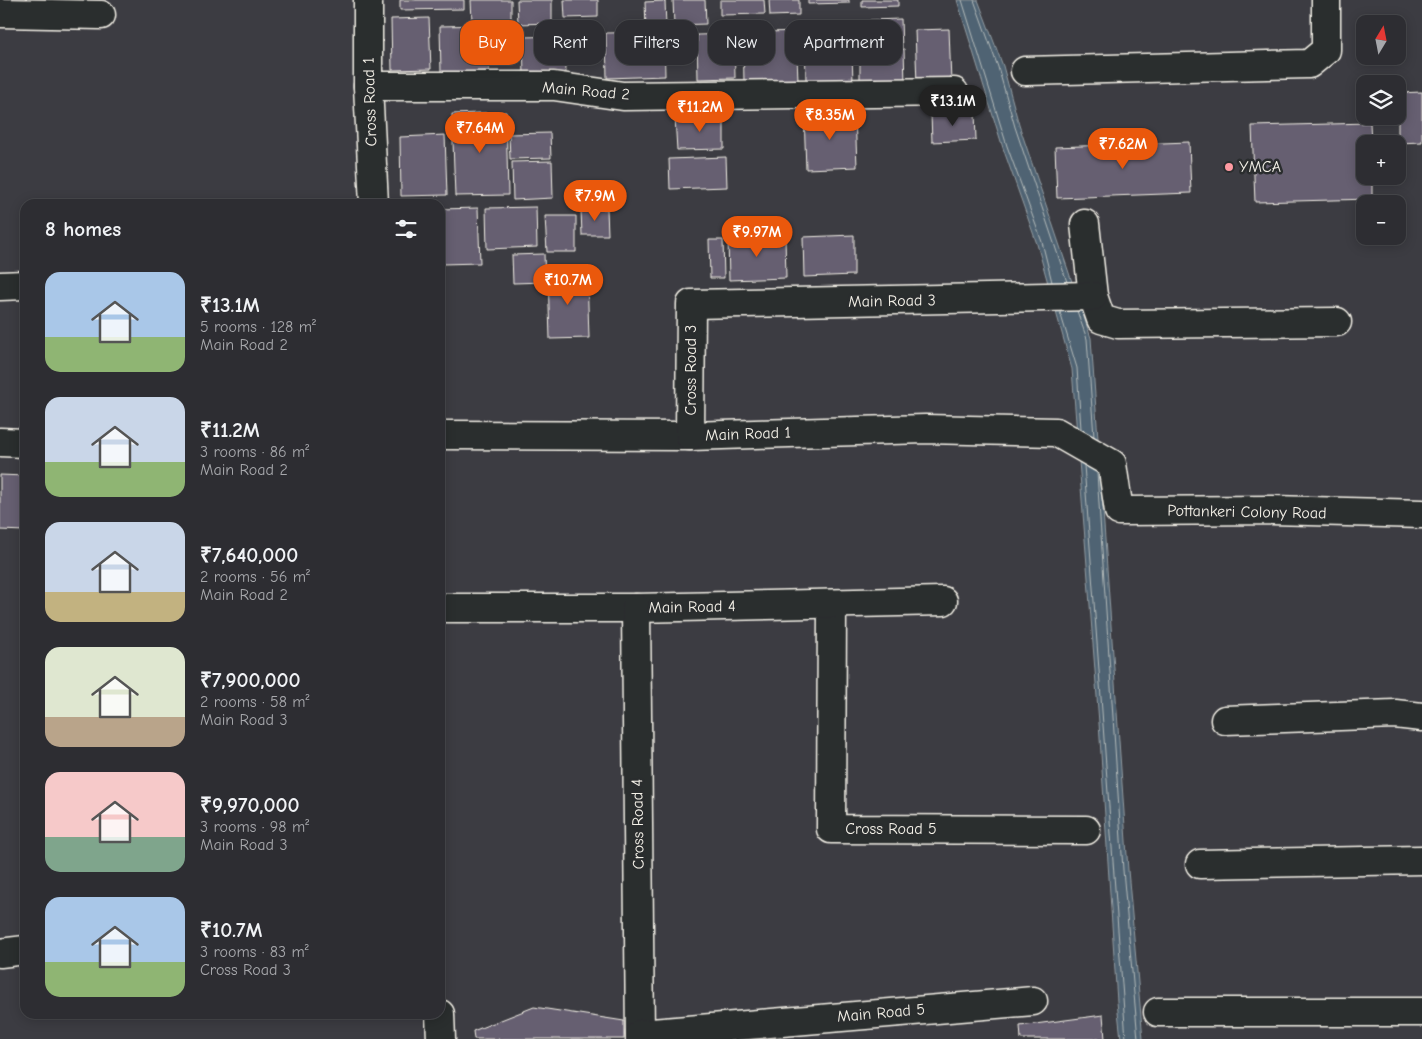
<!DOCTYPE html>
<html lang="en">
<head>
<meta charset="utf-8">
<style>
	body { margin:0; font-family:"Comic Neue",sans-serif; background:#39393e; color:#f1f3f6; height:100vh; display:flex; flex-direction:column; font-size:19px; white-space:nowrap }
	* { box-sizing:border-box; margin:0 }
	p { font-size:16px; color:#a7a8ac }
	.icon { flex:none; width:28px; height:28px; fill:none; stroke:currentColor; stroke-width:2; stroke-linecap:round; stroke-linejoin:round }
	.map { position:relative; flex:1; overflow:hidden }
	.sheet { position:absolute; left:20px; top:199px; width:425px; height:820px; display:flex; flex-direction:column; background:#2d2d32; border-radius:15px; box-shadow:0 2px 12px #0003,0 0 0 1px #48494d }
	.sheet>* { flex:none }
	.top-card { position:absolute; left:460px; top:20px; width:475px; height:45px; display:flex; gap:10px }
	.needle { width:32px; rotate:10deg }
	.buttons { position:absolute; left:1356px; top:15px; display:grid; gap:10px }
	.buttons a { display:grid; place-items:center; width:50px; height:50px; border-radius:10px; background:#2d2d32; box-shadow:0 2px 12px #0003,0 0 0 1px #48494d; font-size:25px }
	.price { position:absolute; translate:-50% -42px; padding:0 11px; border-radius:18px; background:#ea580c; color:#fff; font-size:16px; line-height:32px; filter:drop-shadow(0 1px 2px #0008) }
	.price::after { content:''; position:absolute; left:50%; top:30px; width:15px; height:11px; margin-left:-8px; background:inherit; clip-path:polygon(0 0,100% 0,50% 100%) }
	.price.active { background:#222; color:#fff }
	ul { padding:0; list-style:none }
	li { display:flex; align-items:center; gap:15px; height:125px; padding:0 25px }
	li span { display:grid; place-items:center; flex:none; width:140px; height:100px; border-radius:15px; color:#555 }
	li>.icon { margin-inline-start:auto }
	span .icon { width:60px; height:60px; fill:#fffc; stroke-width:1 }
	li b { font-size:21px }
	h2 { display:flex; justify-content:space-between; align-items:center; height:60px; padding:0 25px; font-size:21px }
	.pill { padding:0 18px; border-radius:15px; background:#2d2d32; box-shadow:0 2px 12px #0003,0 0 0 1px #48494d; font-size:18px; line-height:45px }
	.pill.active { background:#ea580c; color:#fff }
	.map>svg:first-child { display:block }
	.water { fill:#506473; stroke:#929ca2 }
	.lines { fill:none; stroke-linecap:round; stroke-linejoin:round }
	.shore { stroke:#b2b9b9; stroke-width:1 }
	.building { fill:#665f71; stroke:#f4f1e8 }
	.minor-casing { stroke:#f4f1e8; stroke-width:31 }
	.minor { stroke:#2a2d2e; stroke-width:28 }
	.poi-dot { fill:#ff9aa2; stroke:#2a2d2e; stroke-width:2 }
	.labels { text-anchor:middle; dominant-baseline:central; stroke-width:5; stroke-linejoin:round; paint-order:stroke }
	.street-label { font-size:16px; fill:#f4f1e8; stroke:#2a2d2e }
	.poi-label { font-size:16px; fill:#f4f1e8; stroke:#2a2d2e; text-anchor:start }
</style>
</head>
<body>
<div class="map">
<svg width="1422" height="1039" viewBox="0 0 1422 1039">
	<rect width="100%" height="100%" fill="#3c3c42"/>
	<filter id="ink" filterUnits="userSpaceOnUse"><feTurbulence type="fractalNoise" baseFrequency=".02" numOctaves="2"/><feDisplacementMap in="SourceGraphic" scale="10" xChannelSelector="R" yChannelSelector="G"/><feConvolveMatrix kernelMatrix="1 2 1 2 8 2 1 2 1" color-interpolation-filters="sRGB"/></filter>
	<g filter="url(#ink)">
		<!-- water -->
		<path class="water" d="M 957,0 L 978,0 L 1003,66 L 1019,125 L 1091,338 L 1128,870 L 1143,1039 L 1121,1039 L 1117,1002 L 1099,723 L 1072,369 L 1037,244 L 1003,148 Z"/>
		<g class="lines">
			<!-- shore -->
			<g class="shore">
				<path d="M 962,0 L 1007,146 L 1042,242 L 1052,282"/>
				<path d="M 974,0 L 998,67 L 1015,127 L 1067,282"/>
				<path d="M 1077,311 L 1087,339 L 1094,437"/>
				<path d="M 1060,312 L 1077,368 L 1081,429"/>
				<path d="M 1084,465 L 1126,1039"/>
				<path d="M 1097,473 L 1123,870 L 1138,1039"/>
			</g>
		</g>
		<!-- building -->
		<g class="building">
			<path d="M 400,0 L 464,0 L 464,9 L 400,10 Z"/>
			<path d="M 471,0 L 511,0 L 511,20 L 472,21 Z"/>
			<path d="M 517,0 L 552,0 L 552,23 L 518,24 Z"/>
			<path d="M 564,0 L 598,0 L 598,17 L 565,18 Z"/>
			<path d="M 673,0 L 705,0 L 706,24 L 674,25 Z"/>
			<path d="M 720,0 L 764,0 L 765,14 L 720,15 Z"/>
			<path d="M 769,0 L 799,0 L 799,15 L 770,16 Z"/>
			<path d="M 808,0 L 849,0 L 849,3 L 808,4 Z"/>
			<path d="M 862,0 L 898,0 L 898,6 L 862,7 Z"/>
			<path d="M 665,1 L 666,27 L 646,28 L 645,2 Z"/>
			<path d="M 429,18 L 431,69 L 392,70 L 391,19 Z"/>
			<path d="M 901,19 L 902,49 L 871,50 L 870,20 Z"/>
			<path d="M 488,25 L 489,71 L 441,72 L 440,26 Z"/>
			<path d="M 851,29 L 853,81 L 806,82 L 805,30 Z"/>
			<path d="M 949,29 L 951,83 L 917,84 L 915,30 Z"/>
			<path d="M 796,31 L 798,81 L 744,82 L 743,33 Z"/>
			<path d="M 664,32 L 665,76 L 607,78 L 606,33 Z"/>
			<path d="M 734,34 L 735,78 L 698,79 L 697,35 Z"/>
			<path d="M 565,36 L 566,74 L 524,76 L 523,37 Z"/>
			<path d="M 904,49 L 905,84 L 860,85 L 860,50 Z"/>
			<path d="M 1422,92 L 1422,142 L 1398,143 L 1398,93 Z"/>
			<path d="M 506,112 L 508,195 L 455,196 L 452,114 Z"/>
			<path d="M 975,112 L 976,140 L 932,142 L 931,114 Z"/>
			<path d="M 855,114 L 857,167 L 806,169 L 804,115 Z"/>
			<path d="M 724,116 L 724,149 L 677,150 L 675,117 Z"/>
			<path d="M 1370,123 L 1371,144 L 1365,144 L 1365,176 L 1372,176 L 1372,199 L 1255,202 L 1252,126 Z"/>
			<path d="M 550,133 L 551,158 L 510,159 L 509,134 Z"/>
			<path d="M 445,135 L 447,195 L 401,196 L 400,137 Z"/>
			<path d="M 1189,142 L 1191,193 L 1057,198 L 1055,147 Z"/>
			<path d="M 726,157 L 727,187 L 670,189 L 669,159 Z"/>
			<path d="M 552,161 L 553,198 L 513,200 L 512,162 Z"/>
			<path d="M 536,207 L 537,247 L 487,249 L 486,208 Z"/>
			<path d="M 478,208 L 480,263 L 442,264 L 440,209 Z"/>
			<path d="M 607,209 L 608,235 L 582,235 L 581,210 Z"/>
			<path d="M 545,216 L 576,216 L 576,252 L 547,252 Z"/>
			<path d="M 854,235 L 854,275 L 804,277 L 803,237 Z"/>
			<path d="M 785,237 L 786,278 L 729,280 L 728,239 Z"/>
			<path d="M 709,240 L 723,240 L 724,278 L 710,278 Z"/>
			<path d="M 544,254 L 545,282 L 513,283 L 512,255 Z"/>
			<path d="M 587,274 L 589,338 L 550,339 L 548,275 Z"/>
			<path d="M 0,475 L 25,476 L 25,531 L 0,530 Z"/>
			<path d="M 534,1007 L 624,1021 L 624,1039 L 474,1039 L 473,1031 Z"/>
			<path d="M 1103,1015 L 1105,1039 L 1021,1039 L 1020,1026 Z"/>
		</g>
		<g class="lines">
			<!-- minor casing -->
			<g class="minor-casing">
				<g id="minor">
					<path d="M 368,0 L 368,86 L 374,204"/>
					<path d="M 0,13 L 101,15"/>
					<path d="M 1025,71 L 1309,64 L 1326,50 L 1326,0"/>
					<path d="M 368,86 L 554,86 L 623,96 L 954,92"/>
					<path d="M 1085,224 L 1093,296 L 1101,319 L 1118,324 L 1337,322"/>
					<path d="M 0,286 L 25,285"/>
					<path d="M 440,435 L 690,436 L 925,429 L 1056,432 L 1112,464 L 1119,511 L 1272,510 L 1422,514"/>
					<path d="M 690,436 L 691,304 L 1093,296"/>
					<path d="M 0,442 L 25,443"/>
					<path d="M 832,604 L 831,829 L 1086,830"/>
					<path d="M 440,608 L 636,608 L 943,601"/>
					<path d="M 636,608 L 640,1039"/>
					<path d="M 1225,720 L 1395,714 L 1422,717"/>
					<path d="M 1200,864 L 1422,860"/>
					<path d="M 0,953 L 25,950"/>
					<path d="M 1158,1012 L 1422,1012"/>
					<path d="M 440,1014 L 441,1039"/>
					<path d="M 640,1034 L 1033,1001"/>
				</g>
			</g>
			<!-- minor -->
			<use href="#minor" class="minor"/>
		</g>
	</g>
	<!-- markers -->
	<circle class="poi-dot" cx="1229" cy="167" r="5"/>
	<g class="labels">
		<!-- street labels -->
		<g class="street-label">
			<text transform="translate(586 91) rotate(5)">Main Road 2</text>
			<text transform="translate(370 102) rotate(-92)">Cross Road 1</text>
			<text transform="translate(892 301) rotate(-1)">Main Road 3</text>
			<text transform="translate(691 370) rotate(-90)">Cross Road 3</text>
			<text transform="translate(748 434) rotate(-2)">Main Road 1</text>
			<text transform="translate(1247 512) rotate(1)">Pottankeri Colony Road</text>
			<text transform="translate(692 607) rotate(-1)">Main Road 4</text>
			<text transform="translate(638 824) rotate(-91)">Cross Road 4</text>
			<text x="891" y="829">Cross Road 5</text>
			<text transform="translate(881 1013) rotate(-5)">Main Road 5</text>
		</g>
		<!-- poi labels -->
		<g class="poi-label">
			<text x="1239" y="167">YMCA</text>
		</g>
	</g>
</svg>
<div class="buttons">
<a><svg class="needle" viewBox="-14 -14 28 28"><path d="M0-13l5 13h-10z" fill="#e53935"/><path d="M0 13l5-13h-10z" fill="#a7a8ac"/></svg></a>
<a><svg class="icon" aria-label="layers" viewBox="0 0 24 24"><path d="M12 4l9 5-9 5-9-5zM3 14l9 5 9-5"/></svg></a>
<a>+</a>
<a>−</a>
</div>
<b class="price active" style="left:953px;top:127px">₹13.1M</b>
<b class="price" style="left:700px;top:133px">₹11.2M</b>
<b class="price" style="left:830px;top:141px">₹8.35M</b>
<b class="price" style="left:480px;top:154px">₹7.64M</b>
<b class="price" style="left:1123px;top:170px">₹7.62M</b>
<b class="price" style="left:595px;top:222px">₹7.9M</b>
<b class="price" style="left:757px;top:258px">₹9.97M</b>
<b class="price" style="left:568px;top:306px">₹10.7M</b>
<div class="top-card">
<a class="pill active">Buy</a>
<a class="pill">Rent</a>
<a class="pill">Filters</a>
<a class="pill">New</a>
<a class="pill">Apartment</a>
</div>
<section class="sheet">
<h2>8 homes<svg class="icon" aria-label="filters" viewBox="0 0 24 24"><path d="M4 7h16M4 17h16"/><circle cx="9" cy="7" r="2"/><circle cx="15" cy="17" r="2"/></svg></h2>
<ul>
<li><span style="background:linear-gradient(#a9c7e8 65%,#8fb573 0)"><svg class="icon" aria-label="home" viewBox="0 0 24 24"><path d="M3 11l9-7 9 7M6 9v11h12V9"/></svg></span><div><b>₹13.1M</b><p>5 rooms · 128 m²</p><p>Main Road 2</p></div></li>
<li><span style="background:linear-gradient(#c9d6e8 65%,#8fb573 0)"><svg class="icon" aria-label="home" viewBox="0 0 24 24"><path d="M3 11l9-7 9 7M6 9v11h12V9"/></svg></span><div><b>₹11.2M</b><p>3 rooms · 86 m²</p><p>Main Road 2</p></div></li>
<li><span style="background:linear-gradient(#c9d6e8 70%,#c2b280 0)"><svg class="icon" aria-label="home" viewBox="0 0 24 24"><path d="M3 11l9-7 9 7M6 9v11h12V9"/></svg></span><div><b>₹7,640,000</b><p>2 rooms · 56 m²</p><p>Main Road 2</p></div></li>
<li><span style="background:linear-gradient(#dfe7d0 70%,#b9a48a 0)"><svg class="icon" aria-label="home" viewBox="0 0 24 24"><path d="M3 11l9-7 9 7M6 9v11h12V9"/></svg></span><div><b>₹7,900,000</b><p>2 rooms · 58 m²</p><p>Main Road 3</p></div></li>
<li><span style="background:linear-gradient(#f6c9c9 65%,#7fa58c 0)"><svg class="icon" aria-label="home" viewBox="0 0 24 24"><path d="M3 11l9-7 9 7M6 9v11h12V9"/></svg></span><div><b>₹9,970,000</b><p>3 rooms · 98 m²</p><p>Main Road 3</p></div></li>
<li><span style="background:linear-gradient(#a9c7e8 65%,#8fb573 0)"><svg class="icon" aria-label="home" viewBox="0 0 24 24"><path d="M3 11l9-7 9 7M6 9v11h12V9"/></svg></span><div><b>₹10.7M</b><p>3 rooms · 83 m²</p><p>Cross Road 3</p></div></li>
</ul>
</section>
</div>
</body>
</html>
